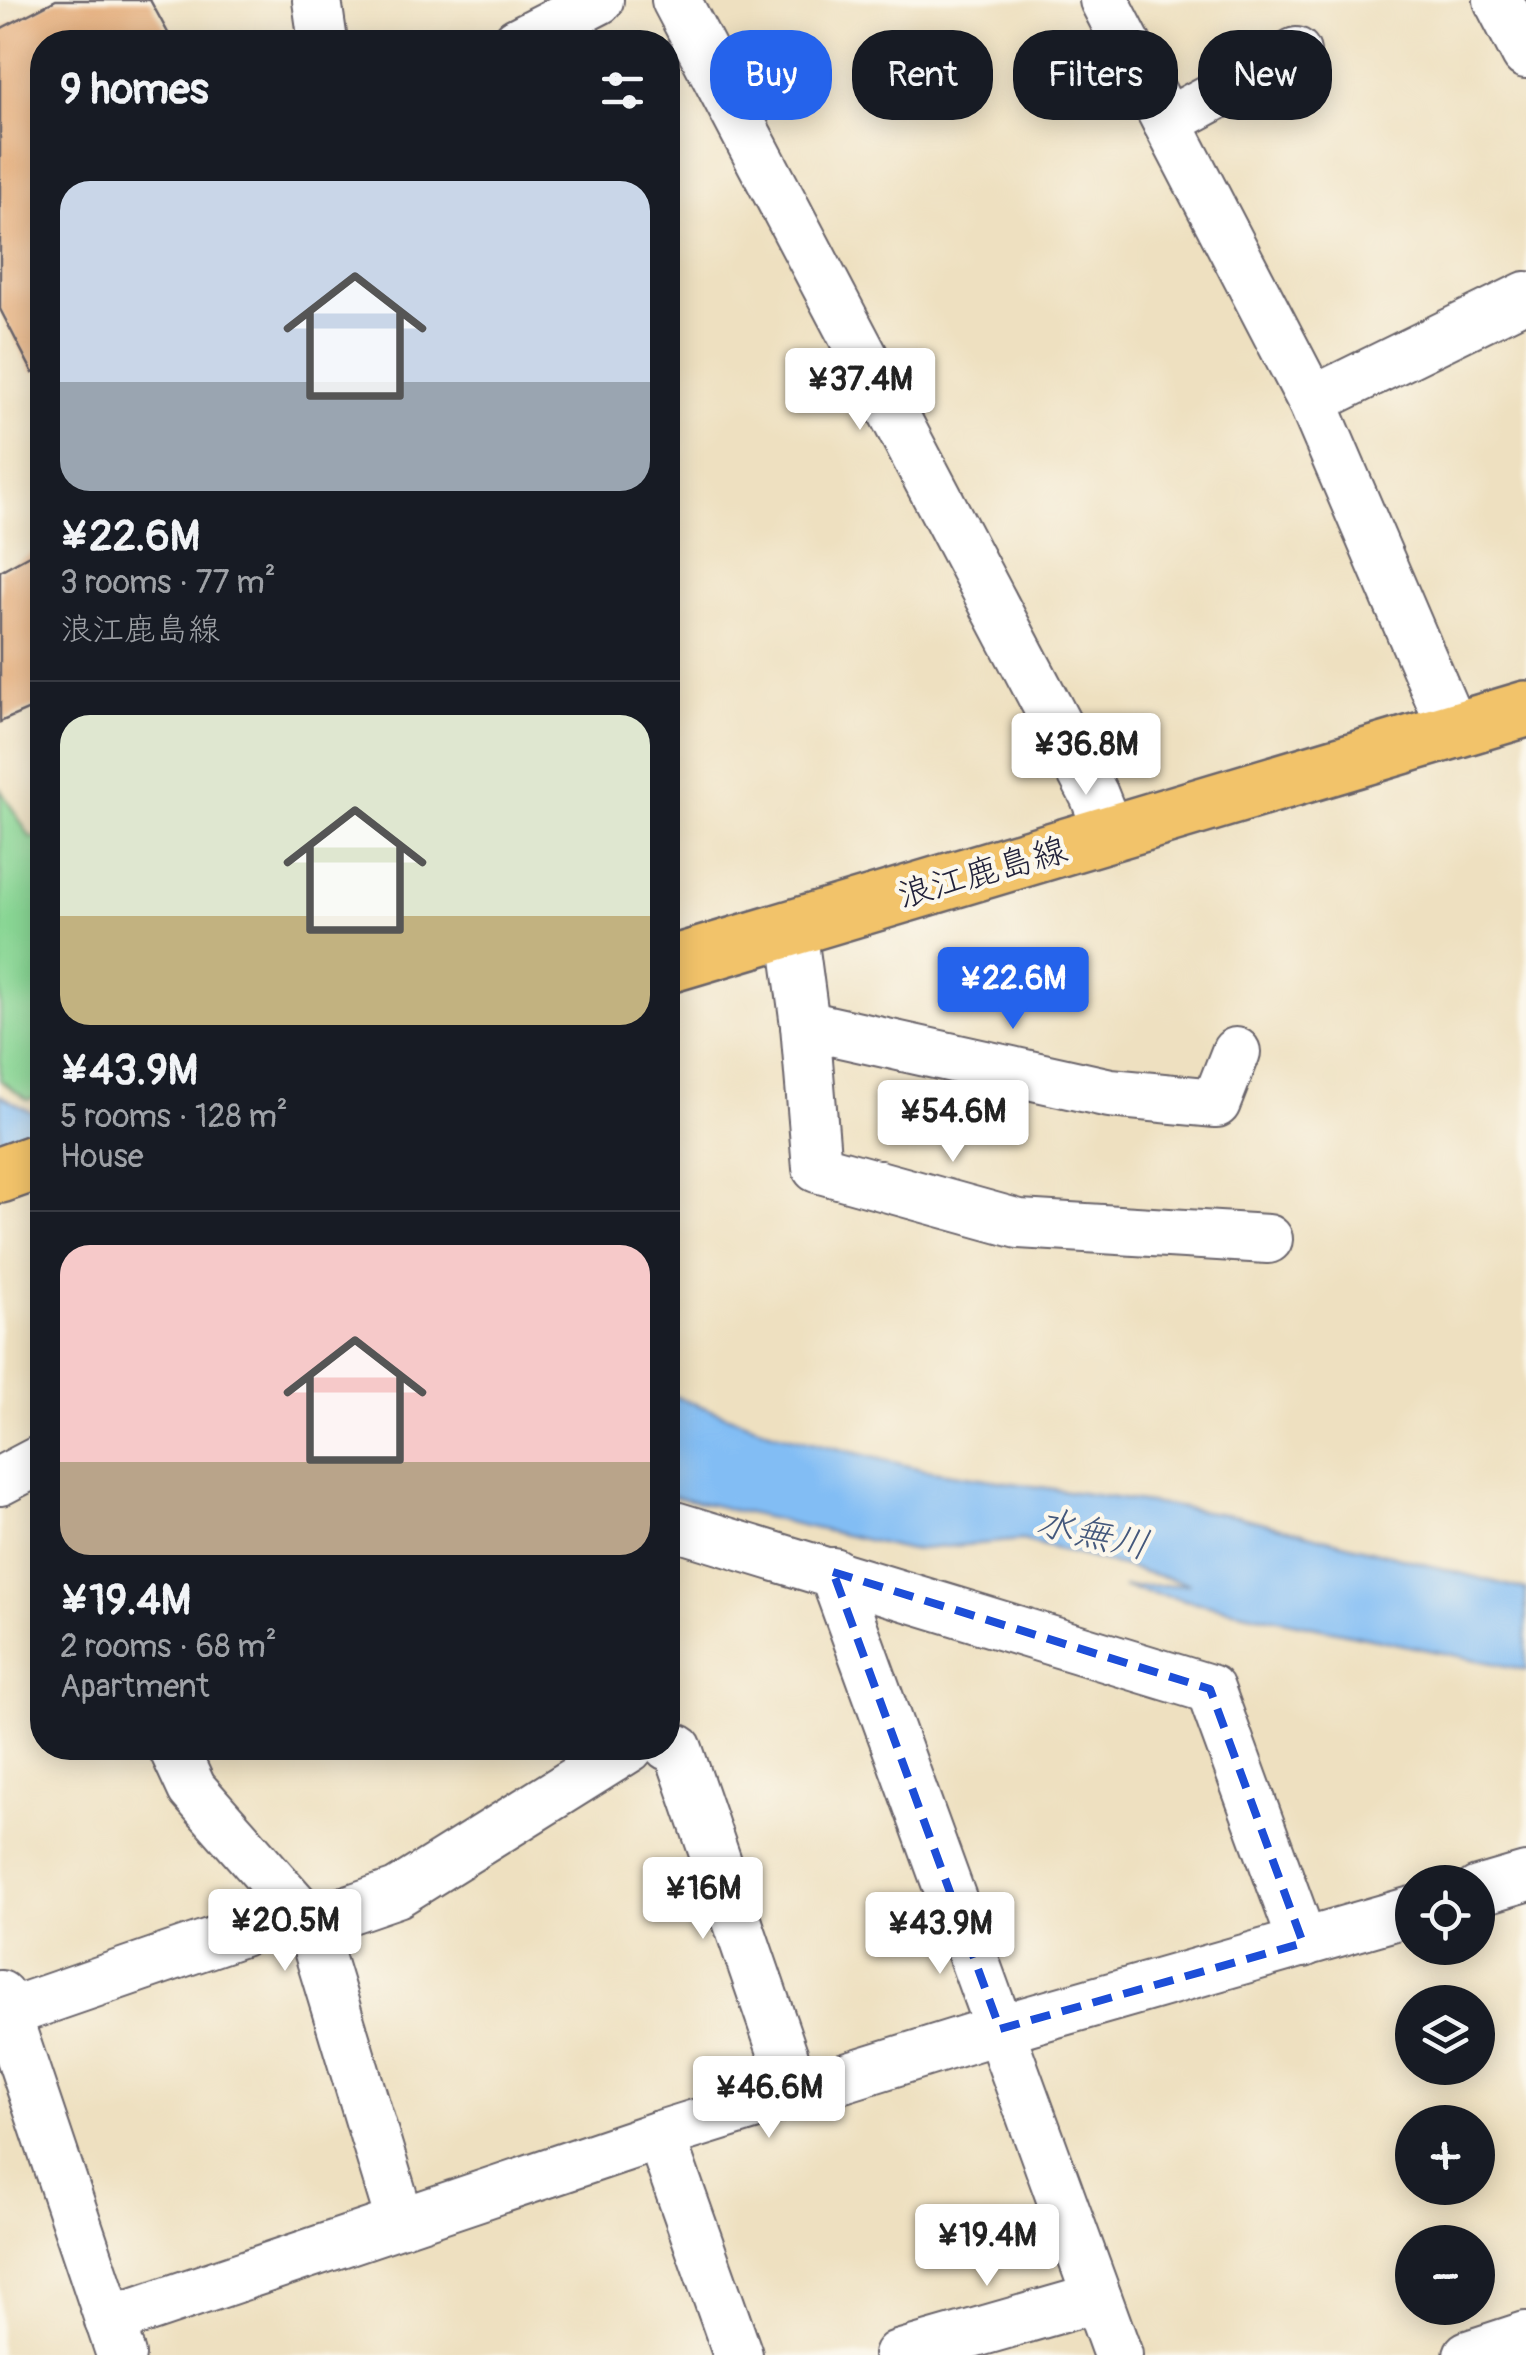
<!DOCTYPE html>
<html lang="en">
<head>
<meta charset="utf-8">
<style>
	body { margin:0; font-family:Pangolin,"Klee One",sans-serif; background:#242831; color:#f1f3f6; height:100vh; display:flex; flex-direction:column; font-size:38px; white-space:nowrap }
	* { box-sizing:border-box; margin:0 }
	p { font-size:32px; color:#9ea1a6 }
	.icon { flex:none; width:55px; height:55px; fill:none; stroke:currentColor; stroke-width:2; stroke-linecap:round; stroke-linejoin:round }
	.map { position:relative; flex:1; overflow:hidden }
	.sheet { position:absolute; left:30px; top:30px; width:650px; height:1730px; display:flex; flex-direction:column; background:#171b24; border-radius:40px; box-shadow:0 5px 25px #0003 }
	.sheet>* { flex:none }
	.hud { position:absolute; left:710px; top:30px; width:665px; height:90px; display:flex; gap:20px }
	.tools { position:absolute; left:1395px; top:1865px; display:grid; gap:20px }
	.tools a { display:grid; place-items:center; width:100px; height:100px; border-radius:50%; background:#171b24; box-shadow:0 5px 25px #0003; font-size:50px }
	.price { position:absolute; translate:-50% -85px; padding:0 22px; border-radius:10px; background:#fff; color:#222; font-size:32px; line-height:65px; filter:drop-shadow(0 2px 5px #0008) }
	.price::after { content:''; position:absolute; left:50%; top:60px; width:30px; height:22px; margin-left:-15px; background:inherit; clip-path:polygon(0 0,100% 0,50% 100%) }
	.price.current { background:#2563eb; color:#fff }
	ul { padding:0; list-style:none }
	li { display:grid; align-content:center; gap:20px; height:530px; padding:0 30px }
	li+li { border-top:2px solid #363941 }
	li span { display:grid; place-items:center; height:310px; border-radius:30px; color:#555 }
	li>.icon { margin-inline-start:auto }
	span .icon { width:180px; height:180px; fill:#fffc; stroke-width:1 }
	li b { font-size:42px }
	h2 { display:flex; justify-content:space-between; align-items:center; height:120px; padding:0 30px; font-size:42px }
	.chip { padding:0 35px; border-radius:40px; background:#171b24; box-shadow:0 5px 25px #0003; font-size:35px; line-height:90px }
	.chip.current { background:#2563eb; color:#fff }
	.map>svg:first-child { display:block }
	.green { fill:#89d694; stroke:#567c68; stroke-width:2.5 }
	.water { fill:#82bdf4; stroke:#527098; stroke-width:2.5 }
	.building { fill:#e3a975 }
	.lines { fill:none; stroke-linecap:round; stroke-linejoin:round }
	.minor-casing { stroke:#69646a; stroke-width:52 }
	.major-casing { stroke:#69646a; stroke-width:60 }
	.minor { stroke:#fff; stroke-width:48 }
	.major { stroke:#f2c36a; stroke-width:55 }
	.marked { fill:none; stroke:#1d4ed8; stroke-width:8; stroke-dasharray:20 12; stroke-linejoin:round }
	.labels { text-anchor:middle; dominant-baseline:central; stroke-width:9; stroke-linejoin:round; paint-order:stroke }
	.street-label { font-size:35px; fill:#22223b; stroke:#fbf7ec }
	.water-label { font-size:38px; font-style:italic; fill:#44587c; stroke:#fbf7ec }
</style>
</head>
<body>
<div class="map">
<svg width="1526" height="2355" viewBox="0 0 1526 2355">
	<rect width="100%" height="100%" fill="#fbf7ec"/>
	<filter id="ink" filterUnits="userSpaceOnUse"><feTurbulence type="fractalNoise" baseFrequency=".01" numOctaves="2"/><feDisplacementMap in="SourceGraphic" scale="20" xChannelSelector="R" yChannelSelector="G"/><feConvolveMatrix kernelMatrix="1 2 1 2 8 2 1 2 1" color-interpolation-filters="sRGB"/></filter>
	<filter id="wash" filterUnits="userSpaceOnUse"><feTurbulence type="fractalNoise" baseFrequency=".0048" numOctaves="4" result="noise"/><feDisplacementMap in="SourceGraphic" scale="40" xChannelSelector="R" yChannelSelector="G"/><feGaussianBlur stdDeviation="2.25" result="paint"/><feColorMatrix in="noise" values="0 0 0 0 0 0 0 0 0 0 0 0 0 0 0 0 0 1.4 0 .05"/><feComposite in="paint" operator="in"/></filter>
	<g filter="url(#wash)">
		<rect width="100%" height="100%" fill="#eee0c0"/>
		<!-- green -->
		<path class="green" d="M 0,789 L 31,838 L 42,836 L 42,1095 L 28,1100 L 0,1080 Z"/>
		<!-- water -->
		<g class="water">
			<path d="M 0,1095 L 42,1118 L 42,1173 L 0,1149 Z"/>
			<path d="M 668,1394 L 775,1433 L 925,1470 L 1237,1516 L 1526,1590 L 1526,1670 L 1122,1587 L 1190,1584 L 1022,1540 L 910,1550 L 668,1495 Z"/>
		</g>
		<g id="blocks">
			<!-- building -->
			<g class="building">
				<path d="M 56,0 L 150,0 L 173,42 L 42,42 L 42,368 L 33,373 L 0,309 L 0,29 Z"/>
				<path d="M 42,548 L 42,722 L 34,707 L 0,722 L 0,571 Z"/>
			</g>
		</g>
	</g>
	<g filter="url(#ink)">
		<use href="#blocks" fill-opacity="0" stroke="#69646a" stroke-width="2.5"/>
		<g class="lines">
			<!-- minor casing -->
			<g class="minor-casing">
				<g id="minor">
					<path d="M 317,0 L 323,42"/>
					<path d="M 676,0 L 1094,795 L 1110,835"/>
					<path d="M 1104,0 L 1167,122"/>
					<path d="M 1498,0 L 1526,54"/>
					<path d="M 517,42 L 599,0"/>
					<path d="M 1296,52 L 1167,122 L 1312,401 L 1453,730"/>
					<path d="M 1312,401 L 1526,296"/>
					<path d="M 792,928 L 805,1025 L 817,1168 L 1019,1224 L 1268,1239"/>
					<path d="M 805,1025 L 1110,1093 L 1216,1103 L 1236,1052"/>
					<path d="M 0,1481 L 42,1459"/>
					<path d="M 668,1524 L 1210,1689 L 1303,1943"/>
					<path d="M 833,1572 L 1118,2355"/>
					<path d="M 668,1746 L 678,1749 L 796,2092"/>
					<path d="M 173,1748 L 192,1789 L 310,1923 L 400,2220"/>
					<path d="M 1478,1891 L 1526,1877"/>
					<path d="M 0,1995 L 121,2355"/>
					<path d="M 7,2013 L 262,1925 L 310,1923 L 397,1893 L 629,1748"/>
					<path d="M 660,2135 L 738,2355"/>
					<path d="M 109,2321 L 660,2135 L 1000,2029 L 1412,1911"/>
					<path d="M 898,2355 L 1097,2298"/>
					<path d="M 1468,2355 L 1526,2336"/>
				</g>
			</g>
			<!-- major casing -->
			<g class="major-casing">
				<g id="major">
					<path d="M 668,965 L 1526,709"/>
					<path d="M 0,1175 L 42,1160"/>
				</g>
			</g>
			<!-- minor -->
			<use href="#minor" class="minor"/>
			<!-- major -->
			<use href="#major" class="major"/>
		</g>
	</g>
	<!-- marked area -->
	<path class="marked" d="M 833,1572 L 1210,1689 L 1303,1943 L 1000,2029 Z"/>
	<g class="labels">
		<!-- street labels -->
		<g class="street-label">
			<text transform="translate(982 873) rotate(-16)">浪江鹿島線</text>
		</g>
		<!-- water labels -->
		<g class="water-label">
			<text transform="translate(1093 1534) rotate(13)">水無川</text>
		</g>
	</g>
</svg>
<div class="tools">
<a><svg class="icon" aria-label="locate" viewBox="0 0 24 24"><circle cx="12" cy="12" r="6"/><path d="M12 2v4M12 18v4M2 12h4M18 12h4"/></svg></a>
<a><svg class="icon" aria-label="layers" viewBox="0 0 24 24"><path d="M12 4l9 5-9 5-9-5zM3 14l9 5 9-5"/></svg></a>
<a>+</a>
<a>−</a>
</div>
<b class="price" style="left:860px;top:433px">¥37.4M</b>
<b class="price" style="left:1086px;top:798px">¥36.8M</b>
<b class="price current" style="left:1013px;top:1032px">¥22.6M</b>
<b class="price" style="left:953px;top:1165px">¥54.6M</b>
<b class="price" style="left:703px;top:1942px">¥16M</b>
<b class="price" style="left:285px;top:1974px">¥20.5M</b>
<b class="price" style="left:940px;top:1977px">¥43.9M</b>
<b class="price" style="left:769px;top:2141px">¥46.6M</b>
<b class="price" style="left:987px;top:2289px">¥19.4M</b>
<div class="hud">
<a class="chip current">Buy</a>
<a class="chip">Rent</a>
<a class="chip">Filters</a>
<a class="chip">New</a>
</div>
<section class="sheet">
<h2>9 homes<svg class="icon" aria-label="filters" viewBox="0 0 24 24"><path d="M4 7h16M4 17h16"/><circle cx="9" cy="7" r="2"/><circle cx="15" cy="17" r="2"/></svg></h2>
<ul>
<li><span style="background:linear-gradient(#c9d6e8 65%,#9aa5b1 0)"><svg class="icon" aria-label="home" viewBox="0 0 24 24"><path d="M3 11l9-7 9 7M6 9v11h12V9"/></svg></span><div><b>¥22.6M</b><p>3 rooms · 77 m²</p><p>浪江鹿島線</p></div></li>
<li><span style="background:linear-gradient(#dfe7d0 65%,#c2b280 0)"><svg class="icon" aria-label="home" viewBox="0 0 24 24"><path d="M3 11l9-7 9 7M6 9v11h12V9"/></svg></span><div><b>¥43.9M</b><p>5 rooms · 128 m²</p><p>House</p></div></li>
<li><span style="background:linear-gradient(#f6c9c9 70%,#b9a48a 0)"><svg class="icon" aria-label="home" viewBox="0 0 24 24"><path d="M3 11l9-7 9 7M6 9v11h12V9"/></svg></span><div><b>¥19.4M</b><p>2 rooms · 68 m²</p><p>Apartment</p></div></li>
</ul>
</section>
</div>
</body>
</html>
